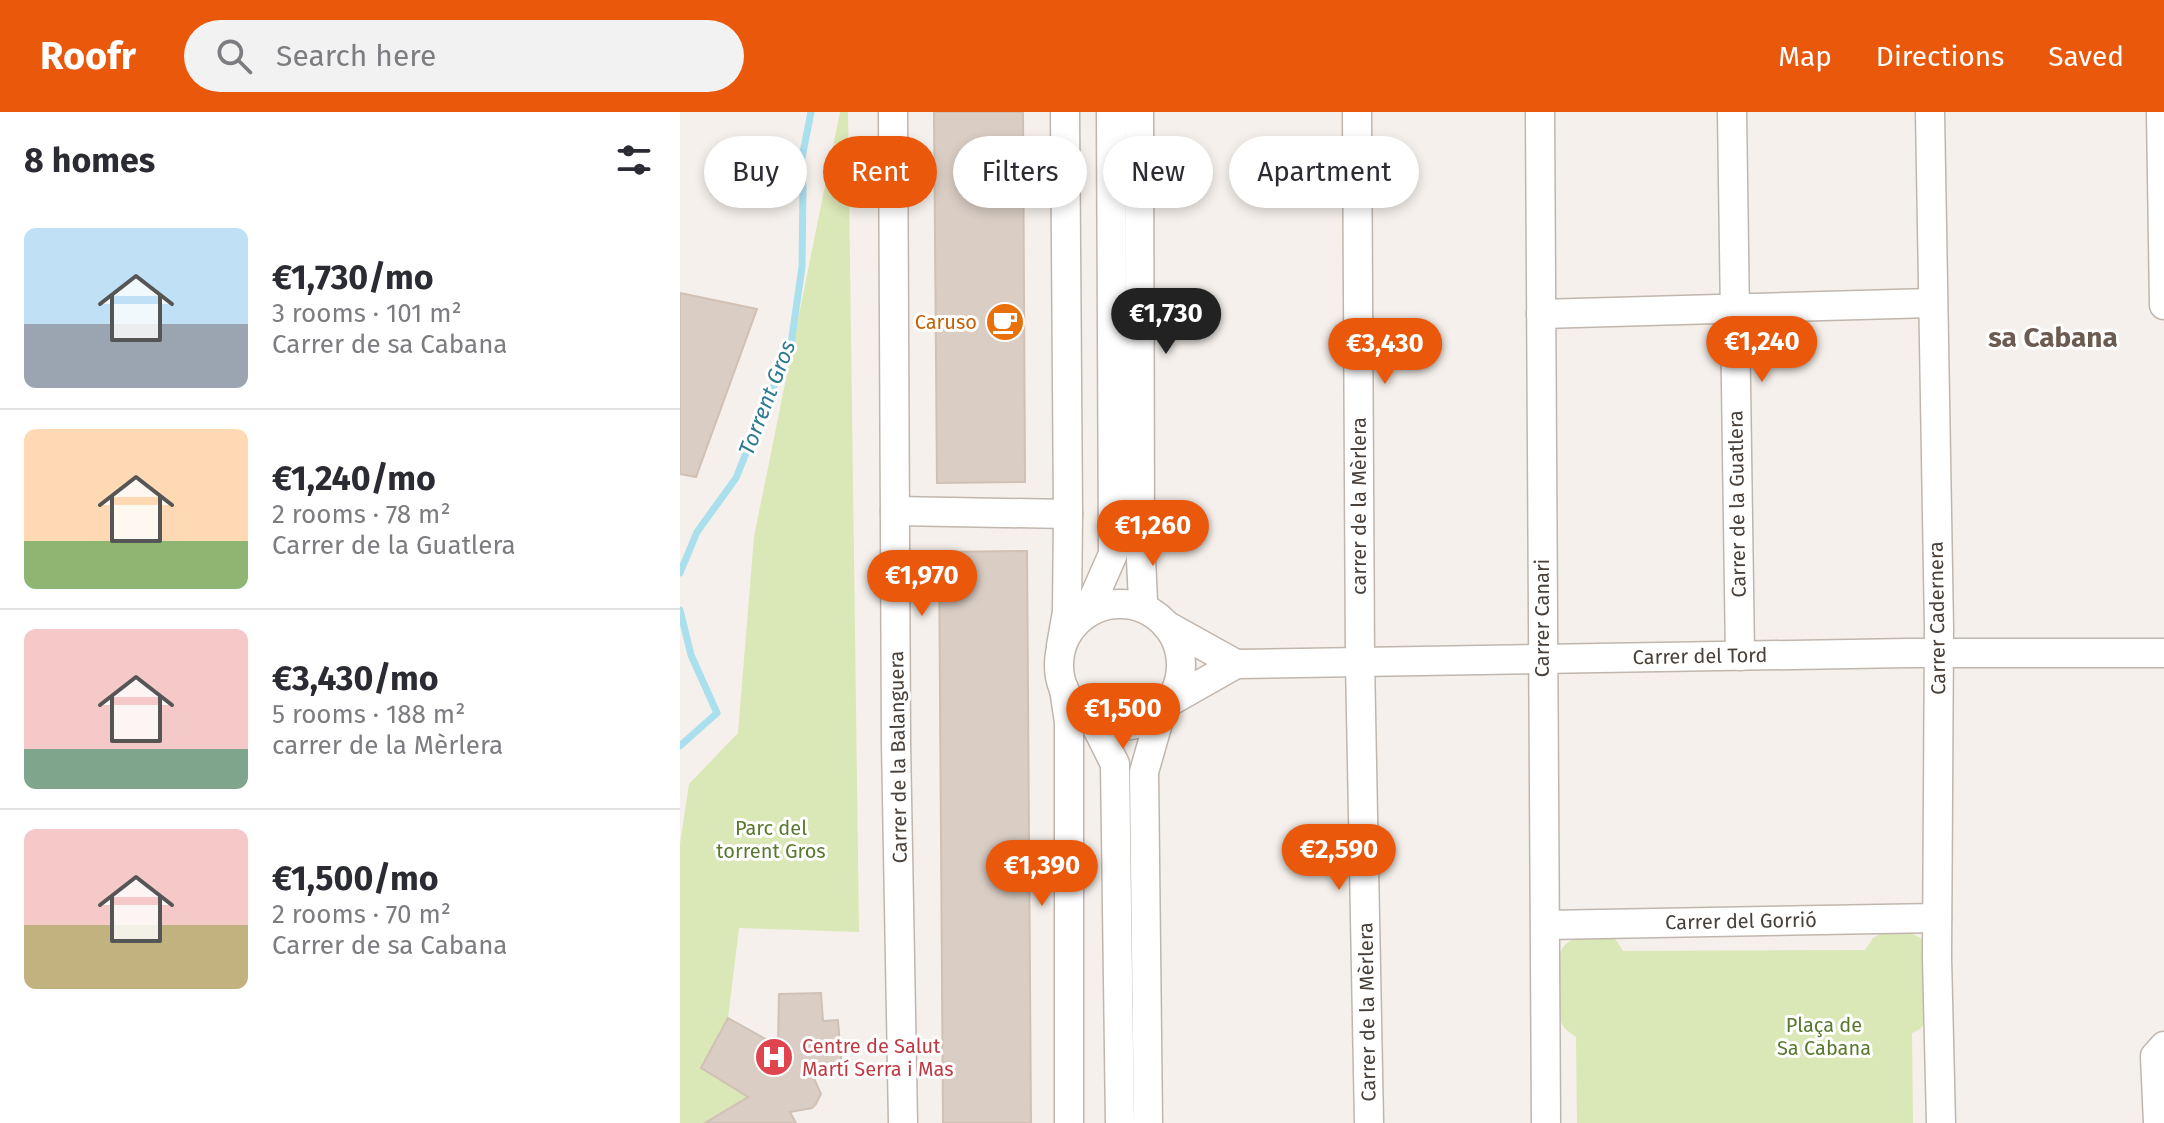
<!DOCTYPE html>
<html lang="en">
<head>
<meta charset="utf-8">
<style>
	body { margin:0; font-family:"Fira Sans",sans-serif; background:#f2f2f3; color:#2b2b33; height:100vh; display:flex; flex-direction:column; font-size:30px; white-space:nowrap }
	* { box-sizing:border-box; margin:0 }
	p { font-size:26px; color:#7c7c81 }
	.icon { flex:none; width:44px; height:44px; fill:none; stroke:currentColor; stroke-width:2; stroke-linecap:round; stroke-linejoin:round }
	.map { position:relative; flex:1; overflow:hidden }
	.sheet { display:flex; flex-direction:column; background:#fff; width:680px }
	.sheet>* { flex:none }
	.top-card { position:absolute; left:24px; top:24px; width:760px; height:72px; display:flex; gap:16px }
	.price { position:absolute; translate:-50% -68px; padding:0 18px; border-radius:28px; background:#ea580c; color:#fff; font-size:26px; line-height:52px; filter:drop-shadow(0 2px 4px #0008) }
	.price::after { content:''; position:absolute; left:50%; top:48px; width:24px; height:18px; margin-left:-12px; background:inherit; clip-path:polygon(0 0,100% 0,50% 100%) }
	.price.selected { background:#222; color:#fff }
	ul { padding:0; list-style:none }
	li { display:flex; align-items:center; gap:24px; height:200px; padding:0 24px }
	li+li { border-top:2px solid #e1e1e2 }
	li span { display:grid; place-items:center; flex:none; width:224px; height:160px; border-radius:12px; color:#555 }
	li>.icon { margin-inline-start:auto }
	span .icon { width:96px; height:96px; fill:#fffc; stroke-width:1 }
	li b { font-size:34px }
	h2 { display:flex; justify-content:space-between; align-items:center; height:96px; padding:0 24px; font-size:34px }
	.chip { padding:0 28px; border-radius:36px; background:#fff; box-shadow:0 4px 12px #0003; font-size:28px; line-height:72px }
	.chip.selected { background:#ea580c; color:#fff }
	header { display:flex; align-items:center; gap:48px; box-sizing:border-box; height:112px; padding:0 40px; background:#ea580c; color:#fff }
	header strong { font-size:38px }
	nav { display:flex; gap:44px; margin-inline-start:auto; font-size:28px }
	.search { width:560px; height:72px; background:#f2f2f3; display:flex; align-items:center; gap:20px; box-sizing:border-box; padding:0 28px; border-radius:44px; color:#7c7c81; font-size:30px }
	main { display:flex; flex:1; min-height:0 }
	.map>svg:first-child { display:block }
	.green { fill:#dae7b6 }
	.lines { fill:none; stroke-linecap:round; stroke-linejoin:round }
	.stream { stroke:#aadfee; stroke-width:7 }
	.building { fill:#d9cdc4; stroke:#d1c0b4; stroke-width:2 }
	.minor-casing { stroke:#c0b6ad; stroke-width:31 }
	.minor { stroke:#fff; stroke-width:28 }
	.labels { text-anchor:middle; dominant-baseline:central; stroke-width:6; stroke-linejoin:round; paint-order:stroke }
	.food-label { font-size:20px; fill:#c56008; stroke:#fff; text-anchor:end }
	.street-label { font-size:20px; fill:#494039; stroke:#fff }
	.park-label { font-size:20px; fill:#58792d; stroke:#fff }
	.health-label { font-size:20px; fill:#be3a42; stroke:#fff; text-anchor:start }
	.water-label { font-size:22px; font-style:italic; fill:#2e7a92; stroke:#fff }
	.district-label { font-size:28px; font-weight:bold; fill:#6b5b50; stroke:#fff }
</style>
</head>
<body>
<header>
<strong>Roofr</strong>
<div class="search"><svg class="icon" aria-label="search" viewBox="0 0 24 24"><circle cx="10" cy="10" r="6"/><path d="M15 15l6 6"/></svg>Search here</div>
<nav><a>Map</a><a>Directions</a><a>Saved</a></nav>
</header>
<main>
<section class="sheet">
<h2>8 homes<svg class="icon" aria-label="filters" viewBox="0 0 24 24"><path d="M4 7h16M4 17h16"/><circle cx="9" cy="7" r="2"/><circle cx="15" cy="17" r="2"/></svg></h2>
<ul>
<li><span style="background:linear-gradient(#bfe0f5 60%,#9aa5b1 0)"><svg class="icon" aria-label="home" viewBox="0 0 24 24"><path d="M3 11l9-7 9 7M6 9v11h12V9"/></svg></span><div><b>€1,730/mo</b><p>3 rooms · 101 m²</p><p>Carrer de sa Cabana</p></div></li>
<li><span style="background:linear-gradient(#ffd9b3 70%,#8fb573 0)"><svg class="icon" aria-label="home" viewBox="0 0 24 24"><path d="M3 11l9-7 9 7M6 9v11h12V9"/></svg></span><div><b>€1,240/mo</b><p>2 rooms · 78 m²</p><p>Carrer de la Guatlera</p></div></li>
<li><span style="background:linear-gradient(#f6c9c9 75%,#7fa58c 0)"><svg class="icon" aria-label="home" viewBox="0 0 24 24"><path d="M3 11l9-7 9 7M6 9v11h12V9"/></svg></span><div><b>€3,430/mo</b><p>5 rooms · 188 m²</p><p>carrer de la Mèrlera</p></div></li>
<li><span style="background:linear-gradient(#f6c9c9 60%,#c2b280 0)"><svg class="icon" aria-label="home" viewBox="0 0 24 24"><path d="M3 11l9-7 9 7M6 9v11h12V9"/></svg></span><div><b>€1,500/mo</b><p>2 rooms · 70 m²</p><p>Carrer de sa Cabana</p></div></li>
</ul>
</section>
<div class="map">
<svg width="1484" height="1011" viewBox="0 0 1484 1011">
	<rect width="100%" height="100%" fill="#f5f0eb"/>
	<!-- green -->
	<g class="green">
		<path d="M 160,0 L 168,0 L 179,820 L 59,816 L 48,906 L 21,955 L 68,984 L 25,1011 L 0,1011 L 0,732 L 9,672 L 58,621 L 74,425 Z"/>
		<path d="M 1204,820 C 1221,820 1235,818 1247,832 L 1248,907 L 1240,917 L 1232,921 L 1233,1011 L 897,1011 L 896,925 C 891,921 885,918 882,912 C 875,898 879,863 878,847 C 883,828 894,825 912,825 C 918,824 926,823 931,825 C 937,827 940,834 943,839 L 1185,838 L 1193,826 Z"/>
	</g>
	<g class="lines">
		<!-- stream -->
		<g class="stream">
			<path d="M 0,461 L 17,420 L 56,366 L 88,287 L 110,239 L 122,155 L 123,74 L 120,56 L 131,0"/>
			<path d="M 0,498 L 11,543 L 37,601 L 0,634"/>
		</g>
	</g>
	<!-- building -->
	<g class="building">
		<path d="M 254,0 L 343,0 L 345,370 L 257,371 Z"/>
		<path d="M 0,181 L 77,197 L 16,365 L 0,362 Z"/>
		<path d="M 347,439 L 351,1011 L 263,1011 L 259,440 Z"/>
		<path d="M 141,881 L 143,909 L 158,908 L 162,959 L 131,960 L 141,982 L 136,992 L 132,996 L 110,1000 L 116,1011 L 25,1011 L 68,985 L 21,956 L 48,906 L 98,934 L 99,882 Z"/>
	</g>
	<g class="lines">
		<!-- minor casing -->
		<g class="minor-casing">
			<g id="minor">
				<path d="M 213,0 L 216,631 L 223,1011"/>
				<path d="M 459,0 L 460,427 L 463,488"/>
				<path d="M 677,0 L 680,549 L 689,1011"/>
				<path d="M 860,0 L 866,1011"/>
				<path d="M 1052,0 L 1060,544"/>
				<path d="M 1250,0 L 1259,517 L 1257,846 L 1261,1011"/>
				<path d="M 1481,0 L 1484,193"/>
				<path d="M 861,202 L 1252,191"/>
				<path d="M 215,399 L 388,402"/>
				<circle cx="440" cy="553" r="61"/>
				<path d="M 407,501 L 433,442 L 431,0"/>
				<path d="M 486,513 L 556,552"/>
				<path d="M 381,534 L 387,500 L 388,402 L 385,0"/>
				<path d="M 384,577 L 389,610 L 389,1011"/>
				<path d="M 489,590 L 556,552 L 1228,541 L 1484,541"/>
				<path d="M 413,608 L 435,652 L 440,1011"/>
				<path d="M 866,813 L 1257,806"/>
				<path d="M 468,1011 L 464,660 L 482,597"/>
				<path d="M 1478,1011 L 1475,944 L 1484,934"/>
			</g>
		</g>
		<!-- minor -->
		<use href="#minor" class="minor"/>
	</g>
	<!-- icons -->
	<defs>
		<g id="cafe-disc" transform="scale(2)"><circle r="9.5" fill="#e8710a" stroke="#fff"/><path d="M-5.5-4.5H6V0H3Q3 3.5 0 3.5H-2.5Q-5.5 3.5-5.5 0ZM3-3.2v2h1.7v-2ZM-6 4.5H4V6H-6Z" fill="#fff"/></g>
		<g id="hospital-disc" transform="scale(2)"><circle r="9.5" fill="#e0444e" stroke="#fff"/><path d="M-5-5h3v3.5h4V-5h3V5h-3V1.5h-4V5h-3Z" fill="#fff"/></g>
	</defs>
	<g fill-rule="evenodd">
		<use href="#cafe-disc" x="325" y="210"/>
		<use href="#hospital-disc" x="94" y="945"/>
	</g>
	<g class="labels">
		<!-- food labels -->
		<g class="food-label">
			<text x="297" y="210">Caruso</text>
		</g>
		<!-- street labels -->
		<g class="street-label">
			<text transform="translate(1057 392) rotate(-91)">Carrer de la Guatlera</text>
			<text transform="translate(679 394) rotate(-90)">carrer de la Mèrlera</text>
			<text transform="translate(862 506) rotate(-90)">Carrer Canari</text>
			<text transform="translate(1257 506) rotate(-91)">Carrer Cadernera</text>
			<text transform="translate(1020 544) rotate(-1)">Carrer del Tord</text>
			<text transform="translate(218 645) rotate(-91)">Carrer de la Balanguera</text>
			<text transform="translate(1061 809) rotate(-1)">Carrer del Gorrió</text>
			<text transform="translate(687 900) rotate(-91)">Carrer de la Mèrlera</text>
		</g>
		<!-- park labels -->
		<g class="park-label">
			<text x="91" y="716">Parc del<tspan x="91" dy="23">torrent Gros</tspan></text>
			<text x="1144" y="913">Plaça de<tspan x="1144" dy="23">Sa Cabana</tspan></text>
		</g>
		<!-- health labels -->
		<g class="health-label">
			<text x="122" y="934">Centre de Salut<tspan x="122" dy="23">Martí Serra i Mas</tspan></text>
		</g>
		<!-- water labels -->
		<g class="water-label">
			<text transform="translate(87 286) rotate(-69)">Torrent Gros</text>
		</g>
		<!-- district labels -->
		<g class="district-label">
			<text x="1373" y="225">sa Cabana</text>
		</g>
	</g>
</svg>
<b class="price selected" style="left:486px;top:244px">€1,730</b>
<b class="price" style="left:1082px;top:272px">€1,240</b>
<b class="price" style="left:705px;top:274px">€3,430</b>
<b class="price" style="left:473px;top:456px">€1,260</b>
<b class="price" style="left:242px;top:506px">€1,970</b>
<b class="price" style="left:443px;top:639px">€1,500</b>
<b class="price" style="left:659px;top:780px">€2,590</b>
<b class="price" style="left:362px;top:796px">€1,390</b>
<div class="top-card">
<a class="chip">Buy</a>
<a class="chip selected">Rent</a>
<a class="chip">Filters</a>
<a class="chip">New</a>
<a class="chip">Apartment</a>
</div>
</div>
</main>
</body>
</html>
